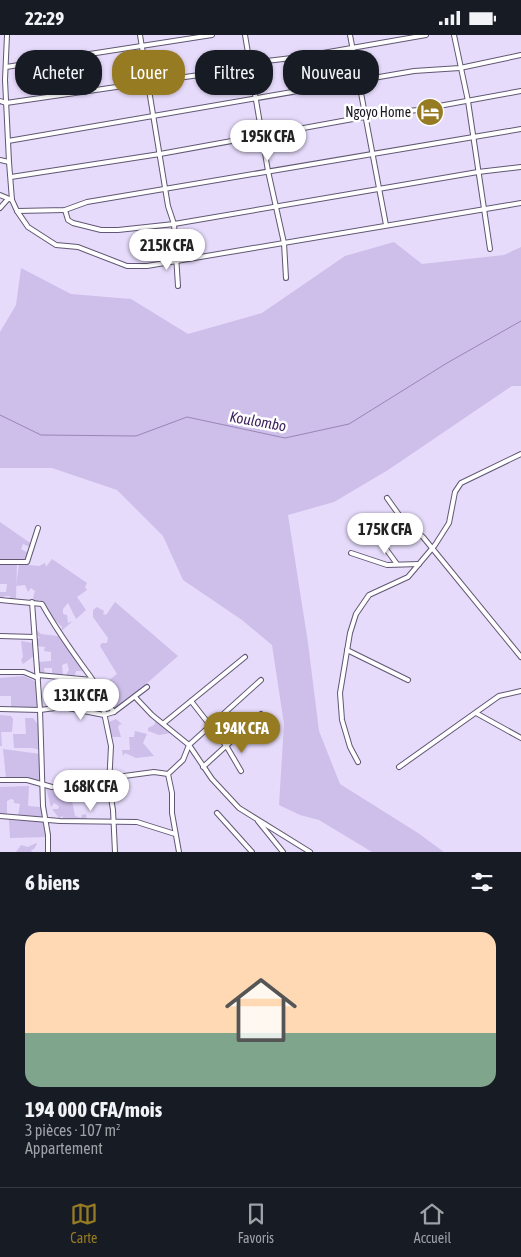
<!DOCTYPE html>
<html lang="fr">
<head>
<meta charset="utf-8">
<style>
	body { margin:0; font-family:"Asap Condensed",sans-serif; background:#242831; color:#f1f3f6; height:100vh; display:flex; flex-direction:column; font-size:19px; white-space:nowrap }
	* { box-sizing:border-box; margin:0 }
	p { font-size:16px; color:#9ea1a6 }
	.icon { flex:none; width:28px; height:28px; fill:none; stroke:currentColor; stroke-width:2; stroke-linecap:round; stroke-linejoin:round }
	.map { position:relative; height:817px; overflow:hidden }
	.side { display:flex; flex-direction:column; background:#171b24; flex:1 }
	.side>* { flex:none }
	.top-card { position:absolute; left:15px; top:15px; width:491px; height:45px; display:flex; gap:10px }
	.price { position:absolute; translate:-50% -42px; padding:0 11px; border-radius:18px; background:#fff; color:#222; font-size:16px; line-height:32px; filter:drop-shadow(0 1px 2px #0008) }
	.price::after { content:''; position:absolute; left:50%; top:30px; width:15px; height:11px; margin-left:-8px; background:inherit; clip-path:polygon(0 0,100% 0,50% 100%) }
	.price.active { background:#967b23; color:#fff }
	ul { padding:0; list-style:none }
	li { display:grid; align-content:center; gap:10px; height:265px; padding:0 25px }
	li span { display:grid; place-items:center; height:155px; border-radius:15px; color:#555 }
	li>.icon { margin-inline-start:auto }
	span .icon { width:90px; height:90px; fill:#fffc; stroke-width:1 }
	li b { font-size:21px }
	h2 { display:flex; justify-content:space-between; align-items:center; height:60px; padding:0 25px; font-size:21px }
	.chip { padding:0 18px; border-radius:20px; background:#171b24; box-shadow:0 1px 4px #0004; font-size:18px; line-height:45px }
	.chip.active { background:#967b23; color:#fff }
	.status { display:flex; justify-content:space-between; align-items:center; height:35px; padding:0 25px; background:#171b24; direction:ltr }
	.status svg { height:14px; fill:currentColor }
	.menu { display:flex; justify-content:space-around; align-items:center; height:70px; border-top:1px solid #363941; background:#171b24; font-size:14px; color:#9ea1a6 }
	.menu a { display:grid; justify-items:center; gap:2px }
	.menu .active { color:#967b23 }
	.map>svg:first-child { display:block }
	.green { fill:#cebeea }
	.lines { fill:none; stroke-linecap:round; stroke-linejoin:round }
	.stream { stroke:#9886b6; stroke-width:1 }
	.minor-casing { stroke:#615772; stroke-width:6 }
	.minor { stroke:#fff; stroke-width:4 }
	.labels { text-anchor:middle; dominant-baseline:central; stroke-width:5; stroke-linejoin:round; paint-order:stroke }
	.poi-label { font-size:14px; fill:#1b1722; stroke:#fff; text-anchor:end }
	.water-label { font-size:15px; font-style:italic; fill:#402561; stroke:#fff }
</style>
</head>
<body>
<div class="status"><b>22:29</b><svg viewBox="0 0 49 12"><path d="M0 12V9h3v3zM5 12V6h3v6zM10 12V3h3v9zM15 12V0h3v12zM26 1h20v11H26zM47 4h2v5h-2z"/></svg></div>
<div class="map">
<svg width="521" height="817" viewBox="0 0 521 817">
	<rect width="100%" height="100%" fill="#e6dbfb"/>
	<!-- green -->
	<g class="green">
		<path d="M 394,207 L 422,229 L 504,220 L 521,212 L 521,351 L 512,351 L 388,435 L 334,467 L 288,480 L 308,608 L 319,696 L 340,749 L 418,798 L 444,817 L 372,817 L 319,785 L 300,780 L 279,770 L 284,689 L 272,610 L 242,585 L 183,545 L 163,501 L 117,455 L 52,433 L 0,433 L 0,297 L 16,270 L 21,233 L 71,259 L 131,264 L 188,299 L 262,278 L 345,221 Z"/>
		<path d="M 0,487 L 33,510 L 30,512 L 23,509 L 21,514 L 30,519 L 26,526 L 0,526 Z"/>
		<path d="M 52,524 L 87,548 L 85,552 L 87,555 L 77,562 L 86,575 L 76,584 L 68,568 L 63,574 L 63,579 L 67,580 L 68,588 L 73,586 L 61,596 L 62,592 L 54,584 L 52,585 L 40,565 L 35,566 L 33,563 L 35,556 L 31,553 L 28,557 L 25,550 L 16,551 L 19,529 L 39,531 L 45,528 L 46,532 Z"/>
		<path d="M 0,528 L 17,529 L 16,563 L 9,565 L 10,561 L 4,561 L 4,564 L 0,564 L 0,557 L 6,557 L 7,549 L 0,549 Z"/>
		<path d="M 115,567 L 178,621 L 115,676 L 104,664 L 114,659 L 110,654 L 101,659 L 99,653 L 117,639 L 100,611 L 102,608 L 107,608 L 108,603 L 93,582 L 93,575 L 97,572 L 104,576 L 103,579 L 106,580 Z"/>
		<path d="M 35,594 L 41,599 L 58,601 L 82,633 L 82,636 L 76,636 L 74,643 L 65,641 L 69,635 L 67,628 L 62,630 L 63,641 L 52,640 L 52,633 L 44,633 L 45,640 L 39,639 L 37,627 L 51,626 L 51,617 L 44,616 L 45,612 L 36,611 L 36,604 L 40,603 L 38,601 L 35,602 Z"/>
		<path d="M 21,606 L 33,608 L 34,621 L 23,629 L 21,625 L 23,622 Z"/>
		<path d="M 24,641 L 37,647 L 39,673 L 11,673 L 11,661 L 0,661 L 0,643 Z"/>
		<path d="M 0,680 L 11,681 L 13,684 L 12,697 L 1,697 L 2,711 L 0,711 Z"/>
		<path d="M 25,683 L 33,683 L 40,692 L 40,715 L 32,713 L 14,713 L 13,699 L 26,699 Z"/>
		<path d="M 116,684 L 123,690 L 120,689 L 118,692 L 121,702 L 111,702 L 108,692 L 109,687 Z"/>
		<path d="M 156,686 L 171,698 L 159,700 L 148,696 L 148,693 L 154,690 Z"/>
		<path d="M 135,696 L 147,699 L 143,708 L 154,721 L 136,723 L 125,718 L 123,721 L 122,715 L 130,715 L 129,702 L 134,702 Z"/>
		<path d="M 3,714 L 40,719 L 41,749 L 28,744 L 6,743 Z"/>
		<path d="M 29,751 L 28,771 L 41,772 L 43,783 L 18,781 L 20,769 L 14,768 L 14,765 L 11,764 L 7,766 L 7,780 L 0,780 L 0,752 Z"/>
		<path d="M 46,753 L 85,753 L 85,756 L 77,757 L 76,763 L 61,756 L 60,761 L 72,766 L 75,781 L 81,783 L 82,780 L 86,779 L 87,785 L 62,785 L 63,781 L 59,783 L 52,774 L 58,774 L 59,771 L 54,768 L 51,772 Z"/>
		<path d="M 9,785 L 43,786 L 46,802 L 10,803 Z"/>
		<path d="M 36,808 L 37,809 L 34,814 L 31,815 L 32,817 L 16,817 L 21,810 L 28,812 Z"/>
	</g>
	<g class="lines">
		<!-- stream -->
		<path class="stream" d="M 0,380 L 41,400 L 136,401 L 187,382 L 285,403 L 349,389 L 447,328 L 521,286"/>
		<!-- minor casing -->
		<g class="minor-casing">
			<g id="minor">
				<path d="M 7,0 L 5,45 L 9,127 L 12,165 L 17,176 L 28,192 L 56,210 L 78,212 L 127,231 L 147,231 L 521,168"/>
				<path d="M 140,0 L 168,171 L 174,189 L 178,251"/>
				<path d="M 245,0 L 268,136 L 284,208 L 286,243"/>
				<path d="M 350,0 L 386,190"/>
				<path d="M 454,0 L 468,66 L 490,214"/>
				<path d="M 6,32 L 212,0"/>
				<path d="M 0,66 L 6,68 L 199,40 L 250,28 L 300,22 L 426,0"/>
				<path d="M 8,106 L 414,36 L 460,33 L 521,20"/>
				<path d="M 0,125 L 9,127"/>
				<path d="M 11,142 L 160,119 L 364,82 L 417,75 L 521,56"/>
				<path d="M 0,160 L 12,165"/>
				<path d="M 0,173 L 8,164"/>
				<path d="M 65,175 L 68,185 L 73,188 L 101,195 L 118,195 L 174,189 L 478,137 L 521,132"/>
				<path d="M 17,176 L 65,175 L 87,167 L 521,94"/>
				<path d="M 387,463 L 402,484 L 423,502 L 521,622"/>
				<path d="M 364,484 L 397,529"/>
				<path d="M 351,518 L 387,530 L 419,529"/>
				<path d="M 0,527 L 27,527 L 38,493"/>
				<path d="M 0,565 L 42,569 C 56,594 73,618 90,641 C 99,654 104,666 114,677"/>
				<path d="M 32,567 L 40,675 L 43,771 L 48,800 L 48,817"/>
				<path d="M 0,601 L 34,602"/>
				<path d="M 347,615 L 408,645"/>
				<path d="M 0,637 L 24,637 L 38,643"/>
				<path d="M 38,640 L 92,645"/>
				<path d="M 135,662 L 152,680 L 189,710 L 212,744 L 239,773 L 310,817"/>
				<path d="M 101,663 L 111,711 L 109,751 L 113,775 L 115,817"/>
				<path d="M 191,666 L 227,712 L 241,736"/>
				<path d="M 0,674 L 40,675 L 63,672 L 104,680 L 114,677 L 147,652"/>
				<path d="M 476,678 L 521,703"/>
				<path d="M 164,688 L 245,622"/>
				<path d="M 358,727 L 350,712 L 342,685 L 340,658 L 350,598 L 356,579 L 369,560 L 408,542 L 435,510 L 449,488 L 455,457 L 461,448 L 521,419"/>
				<path d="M 203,732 L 261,679"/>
				<path d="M 399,732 L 499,661 L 521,656"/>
				<path d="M 0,745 L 27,745 L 52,752 L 109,751 L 124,741 L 154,737 L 168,739"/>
				<path d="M 217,778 L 252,817"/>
				<path d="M 0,781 L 60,786 L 137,787 L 175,799"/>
				<path d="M 258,786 L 283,817"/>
				<path d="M 179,817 L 172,778 L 172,758 L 168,739 L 183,725 L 189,710 L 261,645"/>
			</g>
		</g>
		<!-- minor -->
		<use href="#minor" class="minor"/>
	</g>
	<!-- icons -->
	<defs>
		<g id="hotel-disc" transform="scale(1.4375)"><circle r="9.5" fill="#967b23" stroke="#fff"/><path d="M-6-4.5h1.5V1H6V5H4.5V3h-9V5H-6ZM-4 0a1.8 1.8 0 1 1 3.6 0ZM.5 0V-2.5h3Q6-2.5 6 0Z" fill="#fff"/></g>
	</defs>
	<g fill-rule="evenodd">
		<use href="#hotel-disc" x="430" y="77"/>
	</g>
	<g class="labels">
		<!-- poi labels -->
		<g class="poi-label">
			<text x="411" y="77">Ngoyo Home</text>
		</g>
		<!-- water labels -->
		<g class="water-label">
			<text transform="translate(258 386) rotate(10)">Koulombo</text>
		</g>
	</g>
</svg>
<b class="price" style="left:268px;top:127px">195K CFA</b>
<b class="price" style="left:167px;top:236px">215K CFA</b>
<b class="price" style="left:385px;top:520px">175K CFA</b>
<b class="price" style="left:81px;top:686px">131K CFA</b>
<b class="price active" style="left:242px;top:719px">194K CFA</b>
<b class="price" style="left:91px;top:777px">168K CFA</b>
<div class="top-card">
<a class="chip">Acheter</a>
<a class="chip active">Louer</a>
<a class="chip">Filtres</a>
<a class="chip">Nouveau</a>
</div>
</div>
<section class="side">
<h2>6 biens<svg class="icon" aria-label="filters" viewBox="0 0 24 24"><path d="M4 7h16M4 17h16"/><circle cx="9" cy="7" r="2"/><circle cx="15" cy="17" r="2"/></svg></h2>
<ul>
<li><span style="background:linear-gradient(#ffd9b3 65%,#7fa58c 0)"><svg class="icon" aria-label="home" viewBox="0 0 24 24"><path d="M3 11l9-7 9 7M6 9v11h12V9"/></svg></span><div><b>194 000 CFA/mois</b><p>3 pièces · 107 m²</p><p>Appartement</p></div></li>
</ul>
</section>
<nav class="menu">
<a class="active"><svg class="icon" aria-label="map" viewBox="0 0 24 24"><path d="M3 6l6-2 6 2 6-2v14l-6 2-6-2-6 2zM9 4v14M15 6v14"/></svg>Carte</a>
<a><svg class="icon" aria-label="saved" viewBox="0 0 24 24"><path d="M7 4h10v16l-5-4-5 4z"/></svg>Favoris</a>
<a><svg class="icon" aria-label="home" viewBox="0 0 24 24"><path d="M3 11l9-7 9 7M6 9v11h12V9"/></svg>Accueil</a>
</nav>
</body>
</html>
